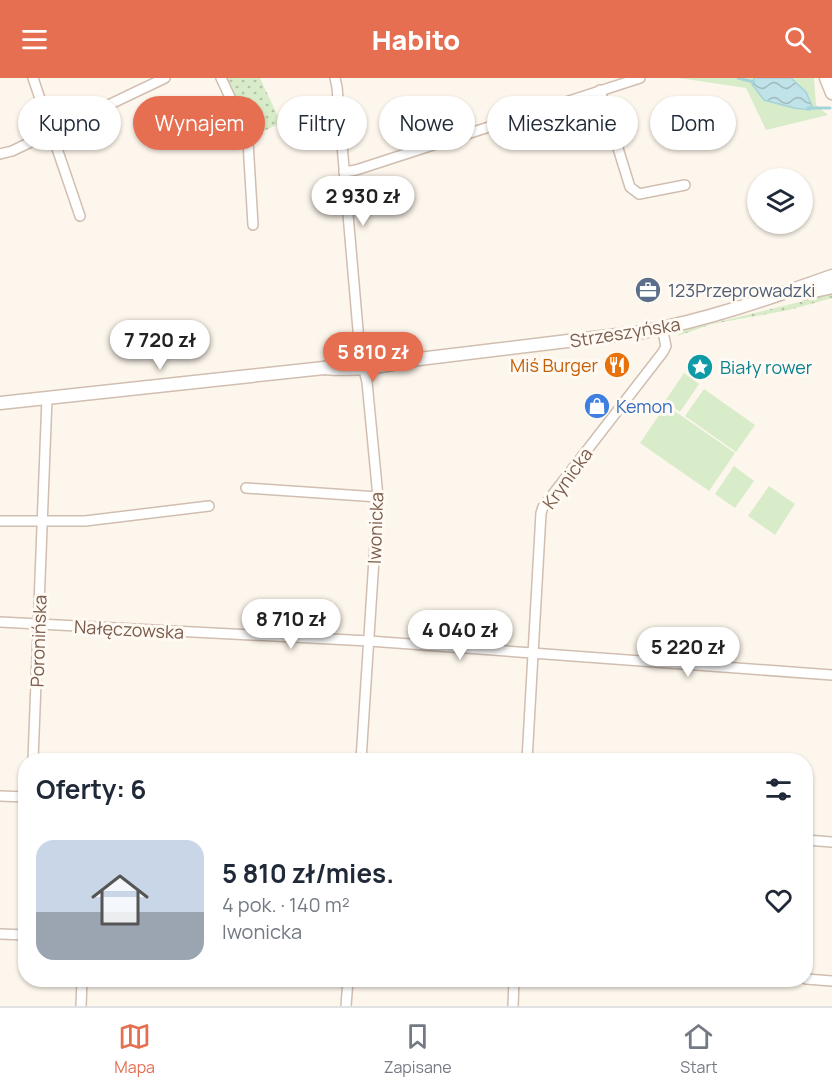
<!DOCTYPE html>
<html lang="pl">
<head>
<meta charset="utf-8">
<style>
	body { margin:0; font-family:Manrope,sans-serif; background:#f6f6f7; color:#1f2937; height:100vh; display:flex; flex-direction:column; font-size:22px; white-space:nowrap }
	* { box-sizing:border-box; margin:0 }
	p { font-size:20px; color:#747a83 }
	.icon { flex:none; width:33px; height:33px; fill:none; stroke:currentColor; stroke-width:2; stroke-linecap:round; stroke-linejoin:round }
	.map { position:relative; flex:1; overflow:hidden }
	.panel { position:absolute; left:18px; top:675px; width:795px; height:234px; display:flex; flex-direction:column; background:#fff; border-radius:24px; box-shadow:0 2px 4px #0004 }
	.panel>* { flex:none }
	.top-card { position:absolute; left:18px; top:18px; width:796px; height:54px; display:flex; gap:12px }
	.controls { position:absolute; left:747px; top:90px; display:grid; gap:12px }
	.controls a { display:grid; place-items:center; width:66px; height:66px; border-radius:50%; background:#fff; box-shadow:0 2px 4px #0004; font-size:30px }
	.price { position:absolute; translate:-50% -51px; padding:0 14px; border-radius:21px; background:#fff; color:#222; font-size:20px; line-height:39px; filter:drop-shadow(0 2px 3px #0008) }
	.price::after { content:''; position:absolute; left:50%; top:36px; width:18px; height:14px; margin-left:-9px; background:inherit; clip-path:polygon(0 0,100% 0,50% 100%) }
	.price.current { background:#e76f51; color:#fff }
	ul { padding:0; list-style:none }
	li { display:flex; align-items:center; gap:18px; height:150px; padding:0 18px }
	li+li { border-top:2px solid #e0e1e3 }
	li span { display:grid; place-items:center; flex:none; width:168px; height:120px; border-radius:18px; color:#555 }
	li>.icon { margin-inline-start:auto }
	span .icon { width:72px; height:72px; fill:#fffc; stroke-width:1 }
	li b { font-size:26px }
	h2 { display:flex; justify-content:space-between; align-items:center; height:72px; padding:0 18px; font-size:26px }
	.chip { padding:0 21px; border-radius:27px; background:#fff; box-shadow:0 2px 4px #0004; font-size:21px; line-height:54px }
	.chip.current { background:#e76f51; color:#fff }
	header { display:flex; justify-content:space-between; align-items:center; height:78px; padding:0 18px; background:#e76f51; color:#fff; font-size:27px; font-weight:800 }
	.dock { display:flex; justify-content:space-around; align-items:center; height:84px; border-top:2px solid #e0e1e3; background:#fff; font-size:16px; color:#747a83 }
	.dock a { display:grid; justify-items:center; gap:3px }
	.dock .current { color:#e76f51 }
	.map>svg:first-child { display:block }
	.grass { fill:url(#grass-dots) }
	.park { fill:#d8ecc9 }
	.water { fill:url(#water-waves); stroke:#a5d3da; stroke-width:1.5 }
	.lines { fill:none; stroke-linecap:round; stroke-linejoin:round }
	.stream { stroke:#a5d3da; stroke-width:3 }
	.minor-casing { stroke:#d1beb0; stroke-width:12 }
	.tertiary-casing { stroke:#d1beb0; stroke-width:15 }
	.minor { stroke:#fff; stroke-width:9 }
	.tertiary { stroke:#fff; stroke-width:12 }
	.labels { text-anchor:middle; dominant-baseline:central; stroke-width:6; stroke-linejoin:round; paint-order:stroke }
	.service-label { font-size:18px; fill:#4e5e75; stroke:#fffaf3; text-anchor:start }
	.street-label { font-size:18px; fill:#7a5c4d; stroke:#fffaf3 }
	.food-label { font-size:18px; fill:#c56008; stroke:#fffaf3; text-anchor:end }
	.culture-label { font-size:18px; fill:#0d838f; stroke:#fffaf3; text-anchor:start }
	.shop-label { font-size:18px; fill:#366cbe; stroke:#fffaf3; text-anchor:start }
</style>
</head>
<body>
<header><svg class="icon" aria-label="menu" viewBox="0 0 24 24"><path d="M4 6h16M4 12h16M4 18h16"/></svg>Habito<svg class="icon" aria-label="search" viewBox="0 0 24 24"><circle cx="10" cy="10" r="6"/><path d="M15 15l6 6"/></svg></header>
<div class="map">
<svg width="832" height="928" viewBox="0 0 832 928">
	<defs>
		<pattern id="grass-dots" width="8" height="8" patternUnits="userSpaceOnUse" patternTransform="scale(1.5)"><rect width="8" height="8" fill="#d8ecc9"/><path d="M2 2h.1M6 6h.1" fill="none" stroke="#b4c2a5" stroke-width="1.8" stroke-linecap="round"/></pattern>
		<pattern id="water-waves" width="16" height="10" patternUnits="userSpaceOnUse" patternTransform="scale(1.5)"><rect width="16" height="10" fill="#bfe3e8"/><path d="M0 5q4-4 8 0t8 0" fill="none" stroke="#a0bbbe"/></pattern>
	</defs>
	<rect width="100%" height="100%" fill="#fdf6ec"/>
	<!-- grass -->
	<g class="grass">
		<path d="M 226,0 L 260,0 L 281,45 L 253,58 Z"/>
		<path d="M 832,216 L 832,220 L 789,232 L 712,246 L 678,258 L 681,253 Z"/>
	</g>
	<!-- park -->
	<g class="park">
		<path d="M 679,0 L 814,0 L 816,27 L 828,37 L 766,52 L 746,10 Z"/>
		<path d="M 684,295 L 699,306 L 680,334 L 665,323 Z"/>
		<path d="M 704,311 L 755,347 L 736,374 L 685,338 Z"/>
		<path d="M 666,327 L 735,375 L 709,413 L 640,365 Z"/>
		<path d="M 734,388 L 754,403 L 735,430 L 715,416 Z"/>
		<path d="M 769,408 L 795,426 L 775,457 L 748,438 Z"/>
	</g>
	<!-- water -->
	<path class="water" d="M 754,0 L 791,0 L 806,14 L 812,28 L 810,32 L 794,30 L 764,22 L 752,6 Z"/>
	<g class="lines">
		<!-- stream -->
		<g class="stream">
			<path d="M 738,0 L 754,4"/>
			<path d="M 808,30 L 830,30"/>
		</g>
		<!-- minor casing -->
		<g class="minor-casing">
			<g id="minor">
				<path d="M 33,0 L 80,138"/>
				<path d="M 221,0 L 244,49 L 248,64 L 253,147"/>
				<path d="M 335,0 L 337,9 L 360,275 L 367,304 L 378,419 L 361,682"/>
				<path d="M 600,12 L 630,109 L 639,116 L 685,107"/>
				<path d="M 0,76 L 12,73 L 165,0"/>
				<path d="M 344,94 L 356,92 L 640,0"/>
				<path d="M 246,410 L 378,419"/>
				<path d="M 0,443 L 85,443 L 209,428"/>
				<path d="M 0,544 L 369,563 L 832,597"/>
				<path d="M 33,682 L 47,320"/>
				<path d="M 527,682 L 541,435 L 543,429 L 663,274 L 666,268 L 662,250"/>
				<path d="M 0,718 L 26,719"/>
				<path d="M 806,762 L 832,764"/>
				<path d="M 0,856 L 26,857"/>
				<path d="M 806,901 L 832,903"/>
				<path d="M 81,928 L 82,902"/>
				<path d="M 346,928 L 348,902"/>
				<path d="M 513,928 L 514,902"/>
			</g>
		</g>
		<!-- tertiary casing -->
		<g class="tertiary-casing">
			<g id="tertiary">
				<path d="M 826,0 L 832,15"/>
				<path d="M 805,215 L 832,209"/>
				<path d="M 324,290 C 357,293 387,288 419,281 L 642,254 C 707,242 770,220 832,198"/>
				<path d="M 0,325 L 324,290 C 350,283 376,279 403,280"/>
			</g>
		</g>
		<!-- minor -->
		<use href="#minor" class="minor"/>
		<!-- tertiary -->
		<use href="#tertiary" class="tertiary"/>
	</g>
	<!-- icons -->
	<defs>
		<g id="office-disc" transform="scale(1.35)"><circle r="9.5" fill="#5c6f8a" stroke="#fffaf3"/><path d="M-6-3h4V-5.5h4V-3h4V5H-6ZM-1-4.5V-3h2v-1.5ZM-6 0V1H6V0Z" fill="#fff"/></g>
		<g id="restaurant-disc" transform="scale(1.35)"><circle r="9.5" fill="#e8710a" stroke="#fffaf3"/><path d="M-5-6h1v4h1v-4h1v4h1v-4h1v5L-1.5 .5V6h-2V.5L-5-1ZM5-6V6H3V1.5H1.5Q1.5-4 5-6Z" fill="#fff"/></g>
		<g id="sight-disc" transform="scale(1.35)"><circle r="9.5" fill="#0f9aa8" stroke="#fffaf3"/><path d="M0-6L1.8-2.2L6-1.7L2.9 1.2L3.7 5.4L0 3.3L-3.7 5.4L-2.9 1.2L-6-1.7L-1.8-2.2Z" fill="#fff"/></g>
		<g id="shop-disc" transform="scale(1.35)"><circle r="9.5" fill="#3f7fe0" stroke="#fffaf3"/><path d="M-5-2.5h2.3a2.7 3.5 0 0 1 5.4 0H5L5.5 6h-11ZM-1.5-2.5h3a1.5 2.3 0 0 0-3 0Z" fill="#fff"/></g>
	</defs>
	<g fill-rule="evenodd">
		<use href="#office-disc" x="648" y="212"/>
		<use href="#restaurant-disc" x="617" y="287"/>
		<use href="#sight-disc" x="700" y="289"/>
		<use href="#shop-disc" x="597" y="328"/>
	</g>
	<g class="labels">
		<!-- service labels -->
		<g class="service-label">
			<text x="668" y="212">123Przeprowadzki</text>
		</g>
		<!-- street labels -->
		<g class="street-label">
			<text transform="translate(625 254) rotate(-9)">Strzeszyńska</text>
			<text transform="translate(567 400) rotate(-54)">Krynicka</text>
			<text transform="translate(375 450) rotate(-88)">Iwonicka</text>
			<text transform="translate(129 551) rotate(3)">Nałęczowska</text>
			<text transform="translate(38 563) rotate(-88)">Poronińska</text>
		</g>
		<!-- food labels -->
		<g class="food-label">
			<text x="598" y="287">Miś Burger</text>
		</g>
		<!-- culture labels -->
		<g class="culture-label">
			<text x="720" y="289">Biały rower</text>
		</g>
		<!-- shop labels -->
		<g class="shop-label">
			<text x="616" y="328">Kemon</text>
		</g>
	</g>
</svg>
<div class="controls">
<a><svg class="icon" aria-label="layers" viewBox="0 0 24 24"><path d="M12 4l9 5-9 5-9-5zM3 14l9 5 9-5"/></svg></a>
</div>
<b class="price" style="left:363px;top:149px">2 930 zł</b>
<b class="price" style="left:160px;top:293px">7 720 zł</b>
<b class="price current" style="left:373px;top:305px">5 810 zł</b>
<b class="price" style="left:291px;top:572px">8 710 zł</b>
<b class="price" style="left:460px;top:583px">4 040 zł</b>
<b class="price" style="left:688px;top:600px">5 220 zł</b>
<div class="top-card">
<a class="chip">Kupno</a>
<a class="chip current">Wynajem</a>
<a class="chip">Filtry</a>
<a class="chip">Nowe</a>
<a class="chip">Mieszkanie</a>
<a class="chip">Dom</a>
</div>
<section class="panel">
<h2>Oferty: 6<svg class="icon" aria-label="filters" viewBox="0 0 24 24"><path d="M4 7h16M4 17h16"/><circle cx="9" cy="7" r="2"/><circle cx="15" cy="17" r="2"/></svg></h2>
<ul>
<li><span style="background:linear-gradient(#c9d6e8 60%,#9aa5b1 0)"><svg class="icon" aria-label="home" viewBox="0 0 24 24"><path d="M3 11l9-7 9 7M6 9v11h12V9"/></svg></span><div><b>5 810 zł/mies.</b><p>4 pok. · 140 m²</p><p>Iwonicka</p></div><svg class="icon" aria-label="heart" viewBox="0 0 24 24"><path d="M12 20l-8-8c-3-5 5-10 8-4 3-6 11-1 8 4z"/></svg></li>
</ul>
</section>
</div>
<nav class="dock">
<a class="current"><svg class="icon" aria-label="map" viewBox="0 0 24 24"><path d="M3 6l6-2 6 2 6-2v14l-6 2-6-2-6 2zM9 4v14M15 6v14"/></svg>Mapa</a>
<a><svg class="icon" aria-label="saved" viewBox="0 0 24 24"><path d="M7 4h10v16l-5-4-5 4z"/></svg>Zapisane</a>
<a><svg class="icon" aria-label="home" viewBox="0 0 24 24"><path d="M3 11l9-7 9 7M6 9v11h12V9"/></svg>Start</a>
</nav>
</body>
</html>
